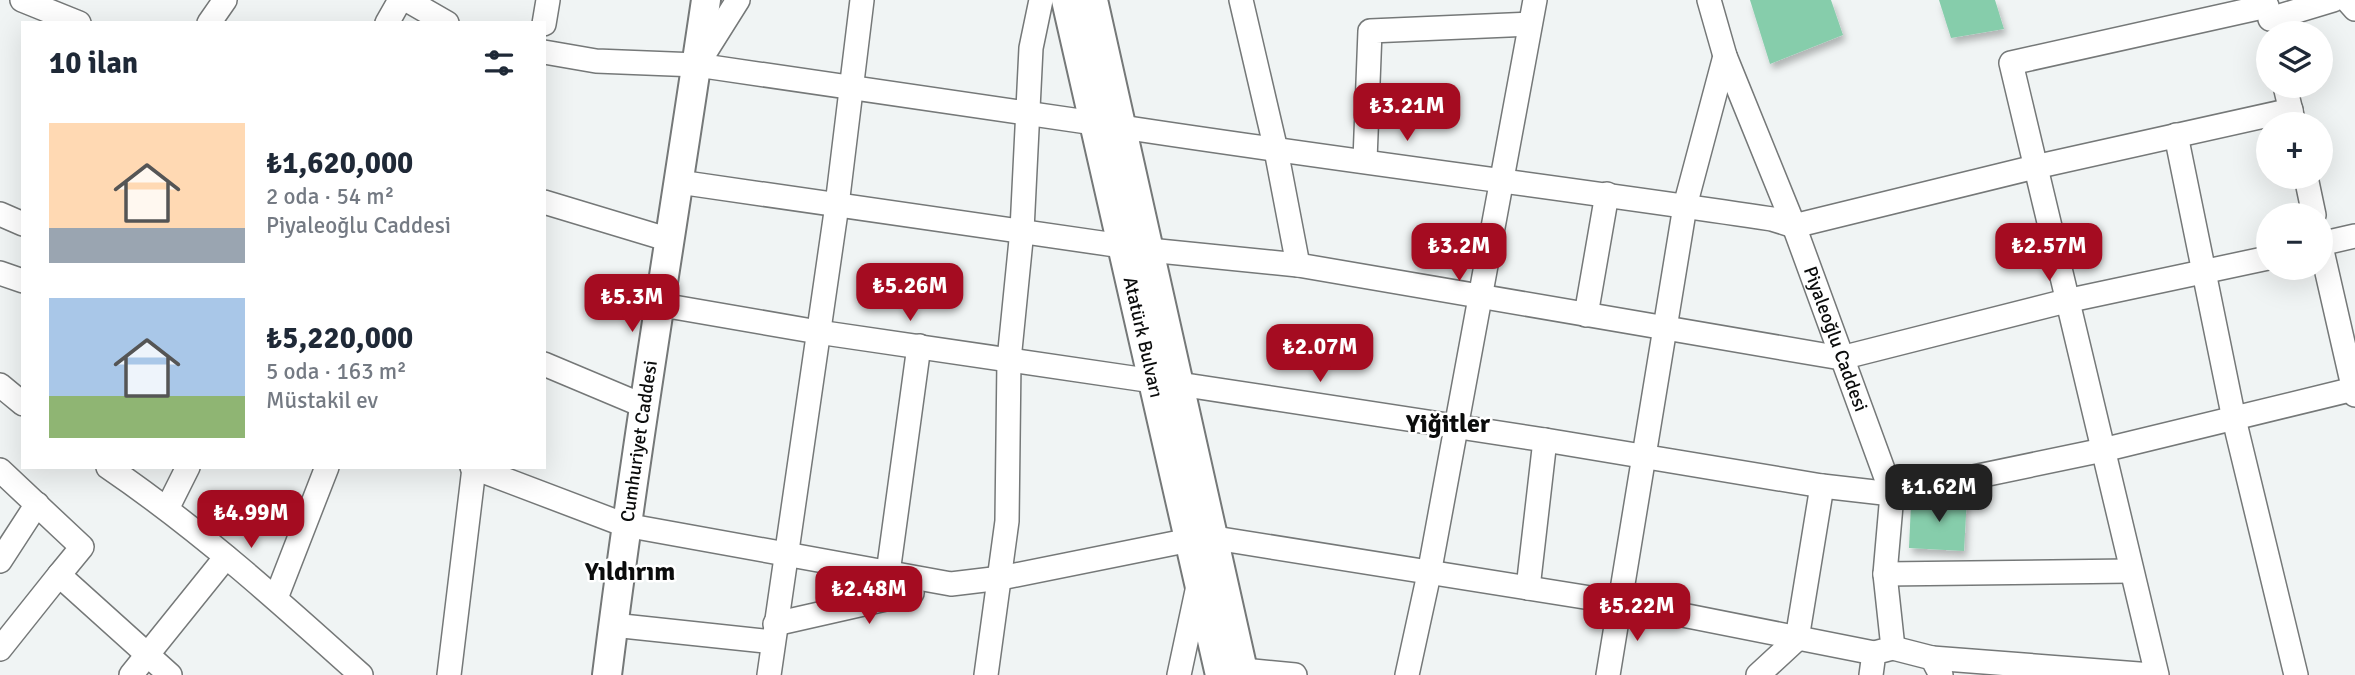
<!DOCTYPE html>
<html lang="tr">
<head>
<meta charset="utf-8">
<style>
	body { margin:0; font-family:Signika,sans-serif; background:#f6f6f7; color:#1f2937; height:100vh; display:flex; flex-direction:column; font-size:26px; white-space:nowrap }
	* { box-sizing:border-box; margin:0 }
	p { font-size:23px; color:#747a83 }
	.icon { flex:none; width:38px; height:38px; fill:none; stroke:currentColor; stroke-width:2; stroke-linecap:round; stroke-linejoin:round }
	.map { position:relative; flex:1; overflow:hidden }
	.sheet { position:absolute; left:21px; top:21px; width:525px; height:448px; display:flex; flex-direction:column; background:#fff; border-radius:0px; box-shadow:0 7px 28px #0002 }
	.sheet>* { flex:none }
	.tools { position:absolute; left:2256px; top:21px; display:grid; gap:14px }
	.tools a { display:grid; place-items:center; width:77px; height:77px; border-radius:50%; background:#fff; box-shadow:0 7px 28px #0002; font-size:35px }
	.price { position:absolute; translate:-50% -60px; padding:0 16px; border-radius:14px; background:#a50c21; color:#fff; font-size:23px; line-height:46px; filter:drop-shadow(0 2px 4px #0008) }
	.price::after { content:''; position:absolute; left:50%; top:42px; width:21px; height:16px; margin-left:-10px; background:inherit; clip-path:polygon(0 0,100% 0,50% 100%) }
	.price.selected { background:#222; color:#fff }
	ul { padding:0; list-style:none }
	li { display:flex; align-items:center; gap:21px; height:175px; padding:0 28px }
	li span { display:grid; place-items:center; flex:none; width:196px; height:140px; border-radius:0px; color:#555 }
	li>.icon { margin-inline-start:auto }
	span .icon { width:84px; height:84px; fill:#fffc; stroke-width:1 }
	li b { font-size:30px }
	h2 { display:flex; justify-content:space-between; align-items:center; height:84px; padding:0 28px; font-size:30px }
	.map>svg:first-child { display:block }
	.building { fill:#86cdab; filter:url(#shadow) }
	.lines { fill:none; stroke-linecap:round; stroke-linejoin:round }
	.minor-casing { stroke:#757878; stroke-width:26 }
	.major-casing { stroke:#757878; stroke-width:32 }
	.minor { stroke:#fff; stroke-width:23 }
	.major { stroke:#fff; stroke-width:28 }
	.labels { text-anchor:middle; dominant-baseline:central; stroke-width:5; stroke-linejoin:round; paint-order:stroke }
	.street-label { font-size:19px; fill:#0b0c0c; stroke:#fff }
	.district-label { font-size:26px; font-weight:bold; fill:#0b0c0c; stroke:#fff }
</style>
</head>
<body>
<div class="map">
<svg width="2355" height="675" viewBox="0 0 2355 675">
	<defs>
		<filter id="shadow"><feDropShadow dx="3" dy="5.5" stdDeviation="3.5" flood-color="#0004"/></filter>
	</defs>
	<rect width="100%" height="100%" fill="#f0f4f4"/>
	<!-- building -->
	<g class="building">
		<path d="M 1750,0 L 1831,0 L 1843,35 L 1770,64 Z"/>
		<path d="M 1939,0 L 1995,0 L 2004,29 L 1951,38 Z"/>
		<path d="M 1953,496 L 1967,496 L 1964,551 L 1909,548 L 1911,504 Z"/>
	</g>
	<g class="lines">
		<!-- minor casing -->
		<g class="minor-casing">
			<g id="minor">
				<path d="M 22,0 L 79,23"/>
				<path d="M 407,0 L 447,23"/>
				<path d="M 1241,0 L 1276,150 L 1298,265"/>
				<path id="s1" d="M 1709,0 L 1725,56 L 1794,226 L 1892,494 L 1885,574 L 1893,648 L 1874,653 L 1871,675"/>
				<path d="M 2347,0 L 2355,9"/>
				<path d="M 2270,19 L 2333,0"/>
				<path d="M 209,23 L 225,0"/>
				<path d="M 387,23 L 400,0"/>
				<path d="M 544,24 L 548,0"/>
				<path d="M 544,52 L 596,61 L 697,65 L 1094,123"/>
				<path d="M 699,62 L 738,0"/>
				<path d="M 2285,86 L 2294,124"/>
				<path d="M 1122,127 C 1338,160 1556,187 1772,219 L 1794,226 L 2035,167 L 2291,110"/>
				<path d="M 2176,135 L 2234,419 L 2296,675"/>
				<path d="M 1365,160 L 1370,31 L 1530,24"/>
				<path d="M 2306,177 L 2314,215"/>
				<path d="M 679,182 L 1122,246"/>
				<path d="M 544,202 L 670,240"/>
				<path d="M 0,214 L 23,224"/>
				<path d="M 2320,242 L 2355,395"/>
				<path d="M 2320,244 L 2355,236"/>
				<path d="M 1149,250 L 1298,265 L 1841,358 L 2066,301 L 2268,258"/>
				<path d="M 0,273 L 23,281"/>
				<path d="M 662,305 L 818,332 L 1153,381"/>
				<path d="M 1586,315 L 1607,194"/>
				<path d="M 544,364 L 644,406"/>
				<path d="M 1179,384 L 1545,440 L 1528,588"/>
				<path d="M 0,385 L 23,404"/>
				<path d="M 1545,440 L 1822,486 L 1892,494 L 2103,450 L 2354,389"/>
				<path d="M 108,467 C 199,529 280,602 361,675"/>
				<path d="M 472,467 L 625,525 L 951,584 L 1001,578 L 1190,540"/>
				<path d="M 0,470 L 82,547 L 59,575"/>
				<path d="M 168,507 L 188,467"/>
				<path d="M 1215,538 L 1622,603 L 1874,653"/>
				<path d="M 0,561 L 37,504"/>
				<path d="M 1885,574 L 2130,571"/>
				<path d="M 900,596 L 888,573 L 919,346"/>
				<path d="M 276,598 L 327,467"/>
				<path d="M 775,624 L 912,593"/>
				<path d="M 613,625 L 773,642"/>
				<path d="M 1893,648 L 1932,658 L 1941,675"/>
				<path d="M 0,649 L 59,575 L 170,675"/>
				<path d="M 1932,658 L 2152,675"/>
				<path d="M 1243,670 L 1295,675"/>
				<path d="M 131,675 L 226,557"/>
				<path d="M 449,675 L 474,468"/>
				<path d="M 769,675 L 837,205 L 862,0"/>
				<path d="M 986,675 L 1007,521 L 1009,360 L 1022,230 L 1031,48 L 1041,0"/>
				<path d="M 1179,675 L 1198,586"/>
				<path d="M 1407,675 L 1429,574 L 1535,0"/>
				<path d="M 1608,675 L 1685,206 L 1725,56"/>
				<path d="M 1758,675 L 1797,639 L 1822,486"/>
				<path d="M 2157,675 L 2011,63 L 2267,6"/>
			</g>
		</g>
		<!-- major casing -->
		<g class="major-casing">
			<g id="major">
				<path id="s2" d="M 1066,0 L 1220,675"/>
				<path d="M 1093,0 L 1244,675"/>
				<path id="s3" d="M 607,675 C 635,449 673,225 706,0"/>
			</g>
		</g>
		<!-- minor -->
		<use href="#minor" class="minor"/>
		<!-- major -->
		<use href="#major" class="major"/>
	</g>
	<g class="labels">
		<!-- street labels -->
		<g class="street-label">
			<text stroke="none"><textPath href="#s2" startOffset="346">Atatürk Bulvarı</textPath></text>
			<text stroke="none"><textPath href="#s1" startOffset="362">Piyaleoğlu Caddesi</textPath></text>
			<text stroke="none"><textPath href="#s3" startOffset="236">Cumhuriyet Caddesi</textPath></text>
		</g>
		<!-- district labels -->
		<g class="district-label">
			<text x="1448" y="424">Yiğitler</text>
			<text x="630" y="572">Yıldırım</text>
		</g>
	</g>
</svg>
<div class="tools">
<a><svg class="icon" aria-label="layers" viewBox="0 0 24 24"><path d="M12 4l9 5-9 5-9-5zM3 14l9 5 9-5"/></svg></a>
<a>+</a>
<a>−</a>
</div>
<b class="price" style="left:1407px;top:143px">₺3.21M</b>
<b class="price" style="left:1459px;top:283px">₺3.2M</b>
<b class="price" style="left:2049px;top:283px">₺2.57M</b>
<b class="price" style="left:910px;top:323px">₺5.26M</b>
<b class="price" style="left:632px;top:334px">₺5.3M</b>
<b class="price" style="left:1320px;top:384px">₺2.07M</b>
<b class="price selected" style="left:1939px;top:524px">₺1.62M</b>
<b class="price" style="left:251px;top:550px">₺4.99M</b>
<b class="price" style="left:869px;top:626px">₺2.48M</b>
<b class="price" style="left:1637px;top:643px">₺5.22M</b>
<section class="sheet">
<h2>10 ilan<svg class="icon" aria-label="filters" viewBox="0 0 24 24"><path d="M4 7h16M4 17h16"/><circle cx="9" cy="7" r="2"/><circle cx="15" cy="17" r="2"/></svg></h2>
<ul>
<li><span style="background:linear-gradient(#ffd9b3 75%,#9aa5b1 0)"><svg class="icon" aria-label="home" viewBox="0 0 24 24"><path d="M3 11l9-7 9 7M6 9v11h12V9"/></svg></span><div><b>₺1,620,000</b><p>2 oda · 54 m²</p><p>Piyaleoğlu Caddesi</p></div></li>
<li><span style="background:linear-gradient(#a9c7e8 70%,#8fb573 0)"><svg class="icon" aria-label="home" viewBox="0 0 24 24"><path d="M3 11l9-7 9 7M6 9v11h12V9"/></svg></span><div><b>₺5,220,000</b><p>5 oda · 163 m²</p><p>Müstakil ev</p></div></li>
</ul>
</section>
</div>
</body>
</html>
